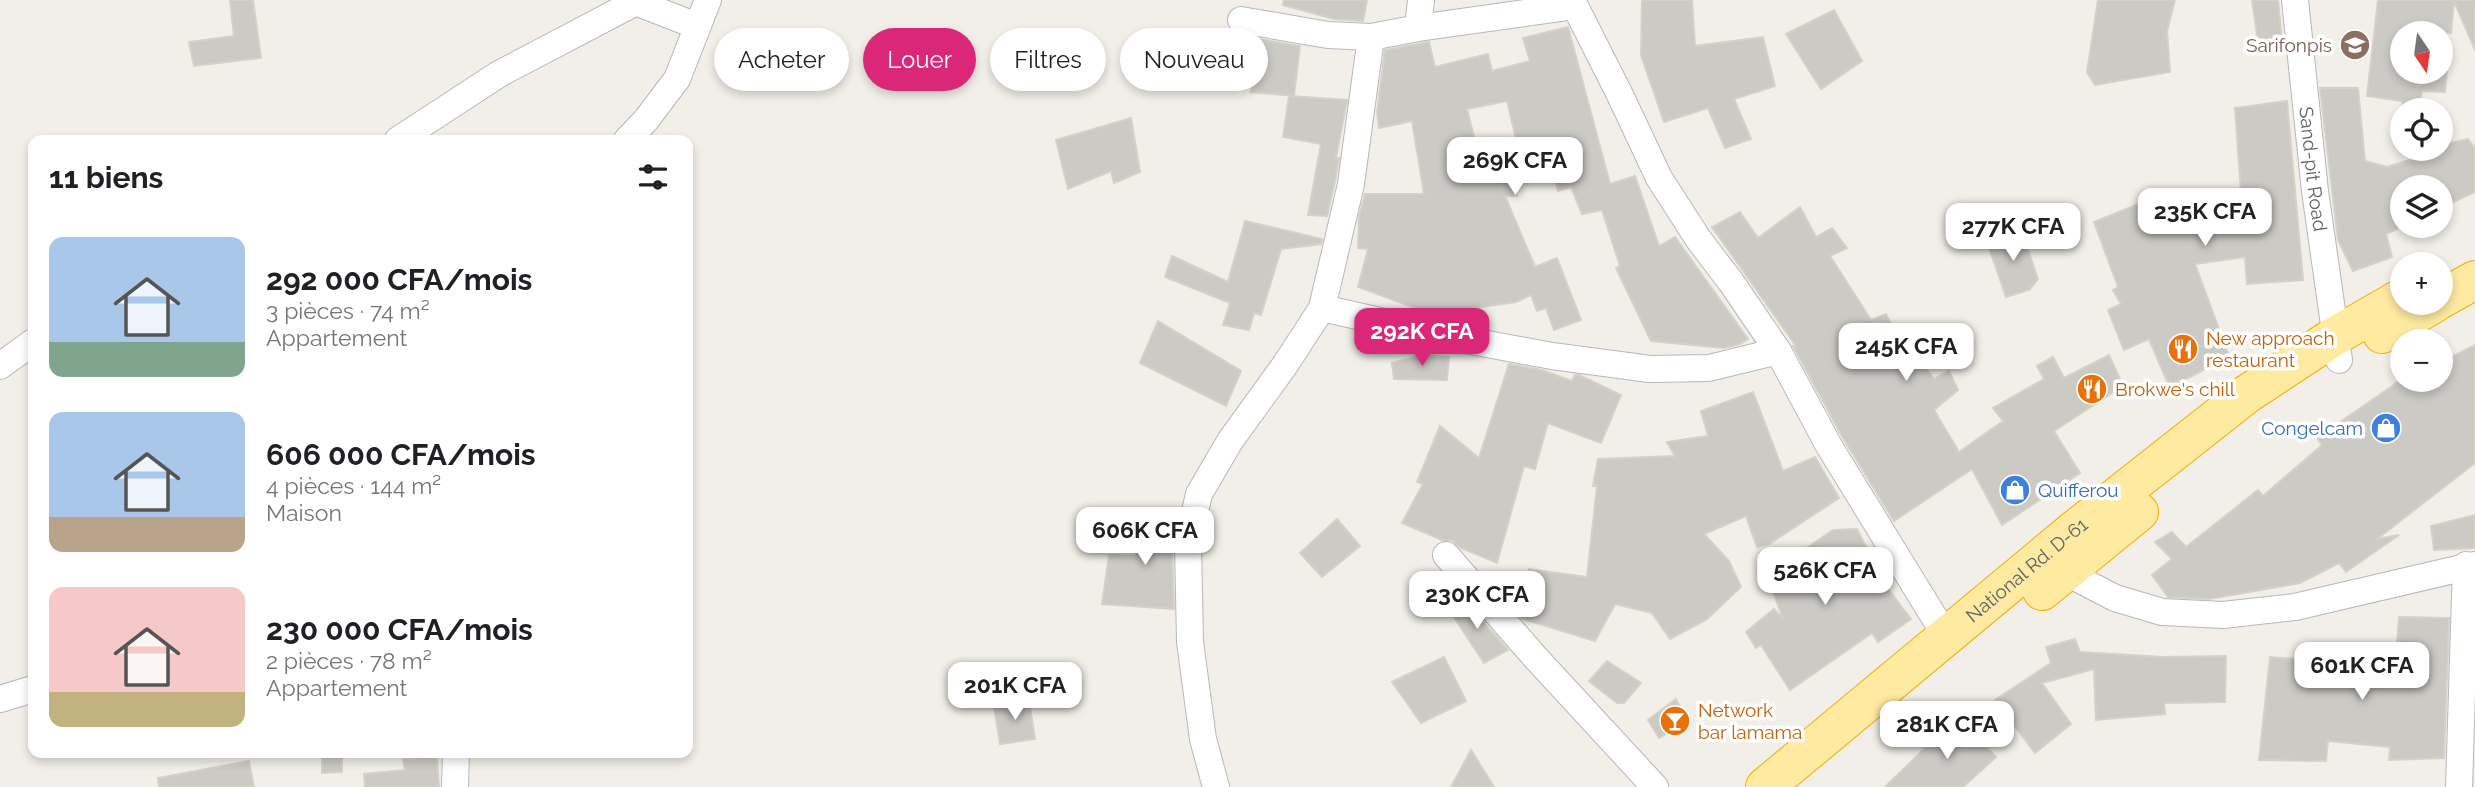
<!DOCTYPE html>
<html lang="fr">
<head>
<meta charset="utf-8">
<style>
	body { margin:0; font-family:Raleway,sans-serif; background:#f6f6f6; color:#202124; height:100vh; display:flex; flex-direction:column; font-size:26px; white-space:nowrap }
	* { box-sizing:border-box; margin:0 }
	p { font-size:23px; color:#757577 }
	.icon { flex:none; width:38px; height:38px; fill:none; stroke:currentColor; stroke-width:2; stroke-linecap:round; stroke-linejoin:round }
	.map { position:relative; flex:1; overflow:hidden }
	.panel { position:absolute; left:28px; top:135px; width:665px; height:623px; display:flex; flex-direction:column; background:#fff; border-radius:14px; box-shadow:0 4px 10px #0003 }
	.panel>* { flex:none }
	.banner { position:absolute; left:714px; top:28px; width:665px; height:63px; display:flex; gap:14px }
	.needle { width:46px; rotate:167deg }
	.tools { position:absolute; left:2390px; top:21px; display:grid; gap:14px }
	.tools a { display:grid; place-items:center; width:63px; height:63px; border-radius:50%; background:#fff; box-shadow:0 4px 10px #0003; font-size:35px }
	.price { position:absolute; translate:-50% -60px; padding:0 16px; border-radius:14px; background:#fff; color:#222; font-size:23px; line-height:46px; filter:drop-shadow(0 2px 4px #0008) }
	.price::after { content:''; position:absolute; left:50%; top:42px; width:21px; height:16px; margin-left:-10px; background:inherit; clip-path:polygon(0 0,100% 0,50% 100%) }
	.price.selected { background:#db2777; color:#fff }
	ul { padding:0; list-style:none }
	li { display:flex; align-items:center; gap:21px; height:175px; padding:0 21px }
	li span { display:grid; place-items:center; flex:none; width:196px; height:140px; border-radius:14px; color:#555 }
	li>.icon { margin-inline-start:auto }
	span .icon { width:84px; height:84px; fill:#fffc; stroke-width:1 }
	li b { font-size:30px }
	h2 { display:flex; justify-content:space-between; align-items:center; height:84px; padding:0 21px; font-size:30px }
	.chip { padding:0 24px; border-radius:32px; background:#fff; box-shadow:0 4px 10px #0003; font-size:24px; line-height:63px }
	.chip.selected { background:#db2777; color:#fff }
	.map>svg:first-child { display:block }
	.building { fill:#cccac5; stroke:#d6d1c6; stroke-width:2; fill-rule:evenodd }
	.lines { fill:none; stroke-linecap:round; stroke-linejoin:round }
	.minor-casing { stroke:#b5b8bc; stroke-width:28 }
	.trunk-casing { stroke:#f9ab00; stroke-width:40 }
	.minor { stroke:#fff; stroke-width:26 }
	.trunk { stroke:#feeaa1; stroke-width:38 }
	.labels { text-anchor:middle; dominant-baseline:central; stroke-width:7; stroke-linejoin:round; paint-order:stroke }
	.education-label { font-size:19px; fill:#785e54; stroke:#fff; text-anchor:end }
	.street-label { font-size:19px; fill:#5f6368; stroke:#fff }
	.food-label { font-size:19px; fill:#c56008; stroke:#fff; text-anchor:start }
	.shop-label { font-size:19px; fill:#366cbe; stroke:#fff; text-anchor:end }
</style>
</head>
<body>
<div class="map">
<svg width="2475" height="787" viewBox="0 0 2475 787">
	<rect width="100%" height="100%" fill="#f1efe8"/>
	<!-- building -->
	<g class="building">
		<path d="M 230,0 L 253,0 L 261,58 L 194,66 L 189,42 L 234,36 Z"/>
		<path d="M 1284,0 L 1367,0 L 1363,21 L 1334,19 L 1283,5 Z"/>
		<path d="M 1642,0 L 1692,0 L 1695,46 L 1763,37 L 1775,86 L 1734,99 L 1751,139 L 1725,148 L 1708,108 L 1664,122 L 1641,55 Z"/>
		<path d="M 2098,0 L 2175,0 L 2167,31 L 2170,72 L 2095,85 L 2087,72 Z"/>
		<path d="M 2252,0 L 2278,0 L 2282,42 L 2259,48 Z"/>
		<path d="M 2378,0 L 2475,0 L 2475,50 L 2454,1 L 2451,33 L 2403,33 L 2403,72 L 2447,72 L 2445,92 L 2422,91 L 2420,110 L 2404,110 L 2402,101 L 2367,96 Z"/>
		<path d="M 1834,10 L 1862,61 L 1821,89 L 1786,34 Z"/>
		<path d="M 1568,27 L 1610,184 L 1635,176 L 1659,246 L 1675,237 L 1748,339 L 1740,344 L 1724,348 L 1651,341 L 1616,268 L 1620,266 L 1602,210 L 1582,214 L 1571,187 L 1558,191 L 1550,156 L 1514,165 L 1517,196 L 1505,196 L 1535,267 L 1557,258 L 1581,320 L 1554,330 L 1546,308 L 1537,311 L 1531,295 L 1516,302 L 1426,315 L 1415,313 L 1415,308 L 1358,287 L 1368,249 L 1358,248 L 1359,217 L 1365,194 L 1424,194 L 1412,121 L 1379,128 L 1377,112 L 1385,50 L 1429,42 L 1435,67 L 1488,54 L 1492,71 L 1530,61 L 1523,38 ZM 1507,101 L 1517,143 L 1477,149 L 1467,109 Z"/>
		<path d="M 1258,39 L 1300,46 L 1294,96 L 1251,92 Z"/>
		<path d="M 2320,88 L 2358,88 L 2365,161 L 2387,167 L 2413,159 L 2411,152 L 2441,149 L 2441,145 L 2468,139 L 2475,148 L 2475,192 L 2441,208 L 2441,187 L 2403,187 L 2403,226 L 2386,234 L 2392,257 L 2353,271 L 2338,240 Z"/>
		<path d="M 1289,96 L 1347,100 L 1336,158 L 1339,158 L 1335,181 L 1327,216 L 1308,215 L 1321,144 L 1283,137 Z"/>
		<path d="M 2287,101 L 2303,280 L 2247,284 L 2245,257 L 2195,264 L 2229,356 L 2170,388 L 2149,339 L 2124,350 L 2108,310 L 2121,304 L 2113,290 L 2118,287 L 2094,222 L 2146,201 L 2144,197 L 2241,192 L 2235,108 Z"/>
		<path d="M 1131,118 L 1140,172 L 1114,183 L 1111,171 L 1068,189 L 1056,140 Z"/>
		<path d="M 1800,207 L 1816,237 L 1832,228 L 1847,248 L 1830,256 L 1871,320 L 1886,314 L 1911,365 L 1919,359 L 1934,379 L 1949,371 L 1958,390 L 1934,410 L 1959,452 L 2003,421 L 1993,408 L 2044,379 L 2037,366 L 2053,357 L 2064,378 L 2109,355 L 2123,386 L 2054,431 L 2080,473 L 2002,525 L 1972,469 L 1894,521 L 1843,438 L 1793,346 L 1796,346 L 1712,227 L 1740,212 L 1758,238 Z"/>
		<path d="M 1245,221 L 1322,239 L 1321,244 L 1281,249 L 1261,315 L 1254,313 L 1249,330 L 1223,325 L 1230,303 L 1165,277 L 1172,256 L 1228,282 Z"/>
		<path d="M 2021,230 L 2038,279 L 2029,290 L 2006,297 L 1986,239 Z"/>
		<path d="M 1158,321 L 1241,371 L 1226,406 L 1140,363 Z"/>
		<path d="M 2475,345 L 2475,463 L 2377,539 L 2399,535 L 2346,572 L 2339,563 L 2300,583 L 2209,599 L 2168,597 L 2152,575 L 2172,559 L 2155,542 L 2172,532 L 2186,547 L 2258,490 L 2263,496 L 2322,445 L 2317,438 L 2401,380 L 2441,380 L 2441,362 Z"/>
		<path d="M 1422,355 L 1449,357 L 1447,380 L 1394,379 L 1392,363 Z"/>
		<path d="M 1509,364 L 1542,370 L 1572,381 L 1575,375 L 1579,375 L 1621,395 L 1601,443 L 1548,423 L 1535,469 L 1524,466 L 1497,563 L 1461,548 L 1452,540 L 1442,540 L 1402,523 L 1423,484 L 1417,482 L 1440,426 L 1479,458 Z"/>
		<path d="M 1753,392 L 1783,471 L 1815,457 L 1839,498 L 1769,544 L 1757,547 L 1746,516 L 1704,534 L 1729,561 L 1741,587 L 1706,620 L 1670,639 L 1652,613 L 1615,604 L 1595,641 L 1523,619 L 1518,614 L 1529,569 L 1587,577 L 1597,486 L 1593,486 L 1598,459 L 1675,456 L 1667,442 L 1708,436 L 1701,411 Z"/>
		<path d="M 1141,512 L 1177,513 L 1172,543 L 1174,609 L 1102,604 L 1109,555 L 1136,556 Z"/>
		<path d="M 2475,515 L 2475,548 L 2434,550 L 2431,526 Z"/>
		<path d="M 1337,519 L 1360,546 L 1322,577 L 1300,553 Z"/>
		<path d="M 1857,529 L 1885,585 L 1911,619 L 1878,642 L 1872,633 L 1790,690 L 1761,645 L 1756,648 L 1746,632 L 1774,609 L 1783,619 L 1767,575 L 1833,530 Z"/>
		<path d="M 1463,599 L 1508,650 L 1484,663 L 1446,605 Z"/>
		<path d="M 2399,617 L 2449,618 L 2444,758 L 2389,760 L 2390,747 L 2328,741 L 2326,761 L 2259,760 L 2270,657 L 2333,662 L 2332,678 L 2394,681 Z"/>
		<path d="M 2075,639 L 2080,652 L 2163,657 L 2226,656 L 2225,702 L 2164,703 L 2165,714 L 2096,720 L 2094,669 L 2042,683 L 2071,724 L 2035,753 L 1995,700 L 2051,663 L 2046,647 Z"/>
		<path d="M 1444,657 L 1466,701 L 1421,723 L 1392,682 Z"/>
		<path d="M 1607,661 L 1641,683 L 1624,703 L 1617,703 L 1589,681 Z"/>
		<path d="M 1676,699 L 1687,722 L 1659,738 L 1648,720 Z"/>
		<path d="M 1029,700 L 1035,739 L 1000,744 L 994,706 Z"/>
		<path d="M 1957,717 L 1996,757 L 1963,787 L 1885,787 Z"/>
		<path d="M 1471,750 L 1494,787 L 1451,787 Z"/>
		<path d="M 322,752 L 342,752 L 342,772 L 322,773 Z"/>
		<path d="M 437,757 L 439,787 L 365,787 L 364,774 L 405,770 L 403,759 Z"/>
		<path d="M 249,761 L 254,787 L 159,787 L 158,778 Z"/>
	</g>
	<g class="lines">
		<!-- minor casing -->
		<g class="minor-casing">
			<g id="minor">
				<path d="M 630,0 L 697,26"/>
				<path id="s1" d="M 2295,0 L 2315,191 L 2339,360"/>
				<path d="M 1241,20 L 1328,35 L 1371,37 L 1418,28 L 1575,6 L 1621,97 L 1659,178 L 1699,240 L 1731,282 L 1778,351"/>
				<path d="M 1418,28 L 1421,0"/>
				<path d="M 398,140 L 499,74 L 636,2"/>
				<path d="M 627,140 L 646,120 L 677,79 L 708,0"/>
				<path d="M 1322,308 L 1455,338 L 1552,356 L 1650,369 L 1709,368 L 1778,351 L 1829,446 L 1947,638"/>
				<path d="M 0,366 L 33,342"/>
				<path d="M 1446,555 L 1535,657 L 1655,787"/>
				<path d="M 2065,572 L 2115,598 L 2162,612 L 2223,615 L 2295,607 L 2475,565"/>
				<path d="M 0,699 L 33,689"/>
				<path d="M 455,787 L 456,752"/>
				<path d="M 1216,787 L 1203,739 L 1190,642 L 1188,543 L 1199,494 L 1230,441 L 1285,365 L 1322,308 L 1351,184 L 1371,37"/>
				<path d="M 2459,787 L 2466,565"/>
			</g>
		</g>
		<!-- trunk casing -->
		<g class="trunk-casing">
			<g id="trunk">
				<path d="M 2441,299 L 2475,280"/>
				<path d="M 2382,334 L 2435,303"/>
				<path d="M 2042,591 L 2139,512"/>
				<path id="s2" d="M 1765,787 L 2073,531 L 2247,394 L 2335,336 L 2403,297"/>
			</g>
		</g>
		<!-- minor -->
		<use href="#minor" class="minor"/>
		<!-- trunk -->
		<use href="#trunk" class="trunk"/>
	</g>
	<!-- icons -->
	<defs>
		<g id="school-disc" transform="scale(1.575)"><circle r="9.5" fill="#8d6e63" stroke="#fff"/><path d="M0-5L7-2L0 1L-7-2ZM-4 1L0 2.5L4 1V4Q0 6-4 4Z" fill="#fff"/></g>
		<g id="restaurant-disc" transform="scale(1.575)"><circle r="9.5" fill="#e8710a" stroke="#fff"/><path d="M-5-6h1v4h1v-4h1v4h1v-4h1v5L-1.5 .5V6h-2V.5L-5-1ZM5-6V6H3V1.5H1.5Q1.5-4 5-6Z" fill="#fff"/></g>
		<g id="shop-disc" transform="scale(1.575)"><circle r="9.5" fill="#3f7fe0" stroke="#fff"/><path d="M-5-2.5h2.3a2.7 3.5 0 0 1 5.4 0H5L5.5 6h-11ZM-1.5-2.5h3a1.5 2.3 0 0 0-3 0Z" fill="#fff"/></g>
		<g id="bar-disc" transform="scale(1.575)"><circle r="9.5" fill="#e8710a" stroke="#fff"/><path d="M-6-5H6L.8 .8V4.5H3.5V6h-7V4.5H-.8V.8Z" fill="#fff"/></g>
	</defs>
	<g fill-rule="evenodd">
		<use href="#school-disc" x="2355" y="45"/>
		<use href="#restaurant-disc" x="2183" y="349"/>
		<use href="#restaurant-disc" x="2092" y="389"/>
		<use href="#shop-disc" x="2386" y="428"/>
		<use href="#shop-disc" x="2015" y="490"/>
		<use href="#bar-disc" x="1675" y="721"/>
	</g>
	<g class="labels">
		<!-- education labels -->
		<g class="education-label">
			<text x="2332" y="45">Sarifonpis</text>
		</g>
		<!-- street labels -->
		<g class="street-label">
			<text stroke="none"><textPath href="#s1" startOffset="170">Sand-pit Road</textPath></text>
			<text stroke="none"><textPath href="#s2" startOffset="340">National Rd. D-61</textPath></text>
		</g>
		<!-- food labels -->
		<g class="food-label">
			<text x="2206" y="338">New approach<tspan x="2206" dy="22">restaurant</tspan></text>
			<text x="2115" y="389">Brokwe's chill</text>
			<text x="1698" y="710">Network<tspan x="1698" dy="22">bar lamama</tspan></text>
		</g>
		<!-- shop labels -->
		<g class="shop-label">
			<text x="2363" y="428">Congelcam</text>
			<text x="2038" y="490" text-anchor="start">Quifferou</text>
		</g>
	</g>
</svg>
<div class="tools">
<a><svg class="needle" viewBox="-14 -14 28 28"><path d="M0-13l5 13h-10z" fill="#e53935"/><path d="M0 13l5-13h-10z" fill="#757577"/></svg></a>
<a><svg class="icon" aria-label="locate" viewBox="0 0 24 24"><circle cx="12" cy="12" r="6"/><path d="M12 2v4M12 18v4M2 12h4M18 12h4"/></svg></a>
<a><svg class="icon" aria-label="layers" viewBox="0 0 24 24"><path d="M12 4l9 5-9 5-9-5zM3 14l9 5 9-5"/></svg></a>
<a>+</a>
<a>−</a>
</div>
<b class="price" style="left:1515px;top:197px">269K CFA</b>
<b class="price" style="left:2205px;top:248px">235K CFA</b>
<b class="price" style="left:2013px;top:263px">277K CFA</b>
<b class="price selected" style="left:1422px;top:368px">292K CFA</b>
<b class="price" style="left:1906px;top:383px">245K CFA</b>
<b class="price" style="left:1145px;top:567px">606K CFA</b>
<b class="price" style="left:1825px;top:607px">526K CFA</b>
<b class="price" style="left:1477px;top:631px">230K CFA</b>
<b class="price" style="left:2362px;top:702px">601K CFA</b>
<b class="price" style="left:1015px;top:722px">201K CFA</b>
<b class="price" style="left:1947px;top:761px">281K CFA</b>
<div class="banner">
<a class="chip">Acheter</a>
<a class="chip selected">Louer</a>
<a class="chip">Filtres</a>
<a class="chip">Nouveau</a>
</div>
<section class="panel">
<h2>11 biens<svg class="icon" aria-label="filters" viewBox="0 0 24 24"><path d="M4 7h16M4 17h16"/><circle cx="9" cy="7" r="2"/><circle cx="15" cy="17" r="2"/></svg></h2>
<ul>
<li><span style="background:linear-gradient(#a9c7e8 75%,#7fa58c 0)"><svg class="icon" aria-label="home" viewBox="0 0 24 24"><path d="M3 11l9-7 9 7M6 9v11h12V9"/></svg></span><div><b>292 000 CFA/mois</b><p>3 pièces · 74 m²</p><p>Appartement</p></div></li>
<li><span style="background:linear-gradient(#a9c7e8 75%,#b9a48a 0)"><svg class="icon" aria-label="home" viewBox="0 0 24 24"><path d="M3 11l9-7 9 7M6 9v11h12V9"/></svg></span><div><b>606 000 CFA/mois</b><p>4 pièces · 144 m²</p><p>Maison</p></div></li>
<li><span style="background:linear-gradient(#f6c9c9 75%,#c2b280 0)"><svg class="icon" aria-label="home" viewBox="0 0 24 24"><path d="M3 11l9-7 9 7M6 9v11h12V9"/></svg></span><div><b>230 000 CFA/mois</b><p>2 pièces · 78 m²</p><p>Appartement</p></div></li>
</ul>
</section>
</div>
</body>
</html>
